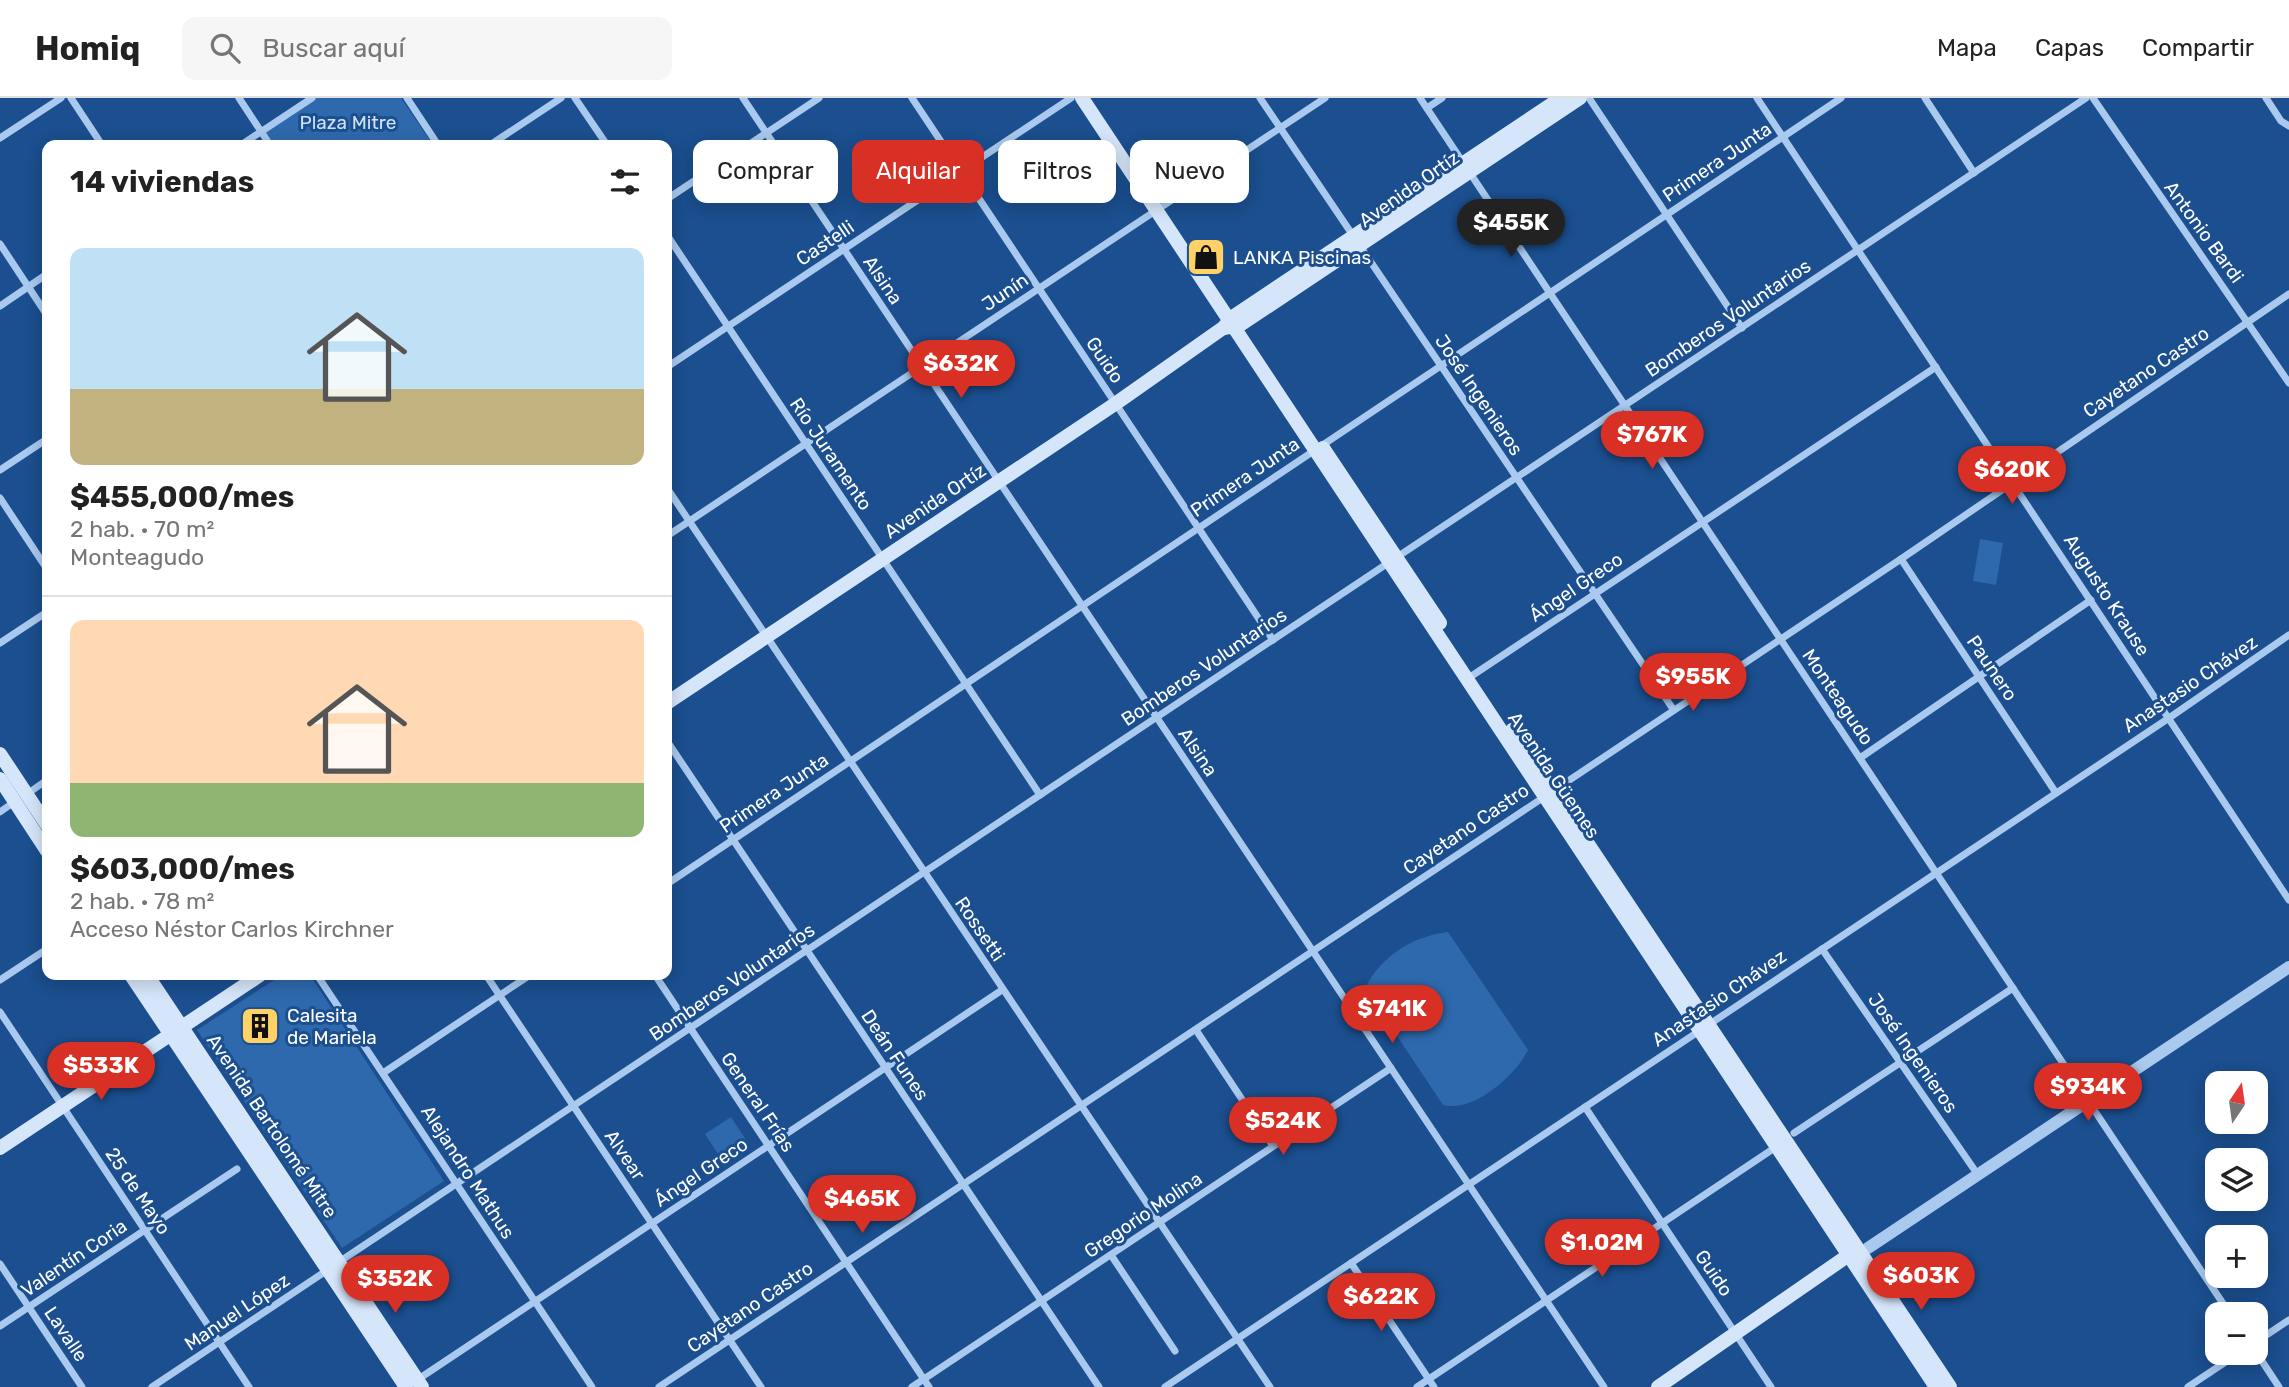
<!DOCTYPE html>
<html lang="es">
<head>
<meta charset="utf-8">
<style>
	body { margin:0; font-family:Rubik,sans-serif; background:#f6f6f6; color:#222; height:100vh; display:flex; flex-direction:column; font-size:26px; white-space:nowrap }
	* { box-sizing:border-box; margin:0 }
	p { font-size:23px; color:#767676 }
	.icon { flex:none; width:38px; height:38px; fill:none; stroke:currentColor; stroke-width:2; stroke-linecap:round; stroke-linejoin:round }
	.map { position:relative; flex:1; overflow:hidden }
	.side { position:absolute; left:42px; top:42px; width:630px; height:840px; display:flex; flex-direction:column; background:#fff; border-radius:14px; box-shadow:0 4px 18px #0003 }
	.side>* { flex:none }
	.guide { position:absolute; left:693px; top:42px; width:665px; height:63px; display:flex; gap:14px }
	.needle { width:46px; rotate:13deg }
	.buttons { position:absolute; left:2205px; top:973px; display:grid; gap:14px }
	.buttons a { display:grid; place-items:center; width:63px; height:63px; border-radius:14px; background:#fff; box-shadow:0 4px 18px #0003; font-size:35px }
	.price { position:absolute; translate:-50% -60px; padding:0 16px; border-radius:24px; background:#d93025; color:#fff; font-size:23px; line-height:46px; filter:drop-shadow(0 2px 4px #0008) }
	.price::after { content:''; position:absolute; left:50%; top:42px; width:21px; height:16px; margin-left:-10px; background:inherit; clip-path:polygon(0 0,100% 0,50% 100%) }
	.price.selected { background:#222; color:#fff }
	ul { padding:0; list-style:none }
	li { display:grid; align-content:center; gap:14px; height:371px; padding:0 28px }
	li+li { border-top:2px solid #e0e0e0 }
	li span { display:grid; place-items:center; height:217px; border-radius:14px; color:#555 }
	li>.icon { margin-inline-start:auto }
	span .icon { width:126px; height:126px; fill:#fffc; stroke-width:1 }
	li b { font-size:30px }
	h2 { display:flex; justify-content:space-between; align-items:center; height:84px; padding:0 28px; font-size:30px }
	.tag { padding:0 24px; border-radius:14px; background:#fff; box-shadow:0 4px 18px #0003; font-size:24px; line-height:63px }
	.tag.selected { background:#d93025; color:#fff }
	header { display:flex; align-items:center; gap:42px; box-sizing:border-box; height:98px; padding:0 35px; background:#fff; border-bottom:2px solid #e0e0e0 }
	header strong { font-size:33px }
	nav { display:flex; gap:38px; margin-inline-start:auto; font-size:24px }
	.search { width:490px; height:63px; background:#f6f6f6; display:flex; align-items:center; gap:18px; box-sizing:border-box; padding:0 24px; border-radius:14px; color:#767676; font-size:26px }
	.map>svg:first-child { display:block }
	.green { fill:#2e69ad }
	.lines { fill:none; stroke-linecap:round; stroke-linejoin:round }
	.minor { stroke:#a9c9ee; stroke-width:7 }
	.tertiary { stroke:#a9c9ee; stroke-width:12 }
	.secondary { stroke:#d6e6fa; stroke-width:14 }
	.labels { text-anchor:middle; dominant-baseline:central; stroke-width:6; stroke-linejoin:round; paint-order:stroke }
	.park-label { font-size:19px; fill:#cfe3fa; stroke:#1b4f8f }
	.street-label { font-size:19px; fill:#fff; stroke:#1b4f8f }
	.poi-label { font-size:19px; fill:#fff; stroke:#1b4f8f; text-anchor:start }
</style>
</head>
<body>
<header>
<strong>Homiq</strong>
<div class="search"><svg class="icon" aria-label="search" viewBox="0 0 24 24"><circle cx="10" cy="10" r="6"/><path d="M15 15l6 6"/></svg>Buscar aquí</div>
<nav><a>Mapa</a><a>Capas</a><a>Compartir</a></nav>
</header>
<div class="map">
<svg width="2289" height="1289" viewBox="0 0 2289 1289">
	<rect width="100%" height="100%" fill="#1b4f8f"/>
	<!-- green -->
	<g class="green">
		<path d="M 314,0 L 401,0 L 433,47 L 273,47 L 264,33 Z"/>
		<path d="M 1980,441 L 2003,445 L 1996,487 L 1973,483 Z"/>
		<path d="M 1448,834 L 1528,952 C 1515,978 1473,1015 1443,1007 L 1365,890 C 1381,858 1413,838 1448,834 Z"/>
		<path d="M 282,877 L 310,877 L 444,1083 L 342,1150 L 197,932 Z"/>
		<path d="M 731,1019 L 746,1042 L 745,1047 L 722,1062 L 705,1036 Z"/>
	</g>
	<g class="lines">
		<!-- minor -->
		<g class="minor">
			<path d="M 71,0 L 102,47"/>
			<path d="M 239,0 L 270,47"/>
			<path d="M 407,0 L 438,47"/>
			<path d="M 575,0 L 607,47"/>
			<path d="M 743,0 L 1604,1289"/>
			<path d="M 912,0 L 1273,542"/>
			<path d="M 1260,0 L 1673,611"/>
			<path d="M 1420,0 L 2230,1216"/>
			<path d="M 1589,0 L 1742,230"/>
			<path d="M 1757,0 L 2289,802"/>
			<path d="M 1925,0 L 1974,75"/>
			<path d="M 2093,0 L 2289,285"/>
			<path d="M 2266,0 L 2281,23 L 2289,28"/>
			<path d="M 1427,10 L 1442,0"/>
			<path d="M 0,40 L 61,0"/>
			<path d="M 241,47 L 312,0"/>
			<path d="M 490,47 L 561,0"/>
			<path d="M 667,101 L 819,0"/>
			<path d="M 667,137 L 1040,697"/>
			<path d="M 0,146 L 47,217"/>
			<path d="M 0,208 L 47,176"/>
			<path d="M 667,269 L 1071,0"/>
			<path d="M 0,372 L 47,341"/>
			<path d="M 667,390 L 1270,1289"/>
			<path d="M 0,400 L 47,471"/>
			<path d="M 667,438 L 1325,0"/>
			<path d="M 1901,461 L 2056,695"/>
			<path d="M 0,545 L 47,514"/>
			<path d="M 1467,581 L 1936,269"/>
			<path d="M 667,643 L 1099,1289"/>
			<path d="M 1860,660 L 2091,502"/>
			<path d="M 27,696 L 47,682"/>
			<path d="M 0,714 L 17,702"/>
			<path d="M 667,786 L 1841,0"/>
			<path d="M 1822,851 L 1978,1077"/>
			<path d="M 317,877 L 592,1289"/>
			<path d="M 486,877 L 761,1289"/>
			<path d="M 655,877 L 929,1289"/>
			<path d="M 0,882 L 47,851"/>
			<path d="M 0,914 L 249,1289"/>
			<path d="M 1196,932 L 1273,1048"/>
			<path d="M 383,975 L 530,877"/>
			<path d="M 1585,1009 L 1771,1289"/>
			<path d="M 1794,1035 L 2013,890"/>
			<path d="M 1111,1157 L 1175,1253"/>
			<path d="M 339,1164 L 2086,0"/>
			<path d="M 1351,1165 L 1434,1289"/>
			<path d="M 0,1166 L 82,1289"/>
			<path d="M 0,1228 L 237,1071"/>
			<path d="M 2256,1244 L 2289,1222"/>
			<path d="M 2256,1254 L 2279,1289"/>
			<path d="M 417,1282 L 1002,892"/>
			<path d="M 152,1289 L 329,1171"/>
			<path d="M 659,1289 L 1901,461 L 2289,196"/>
			<path d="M 912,1289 L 1391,970"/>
			<path d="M 1165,1289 L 2169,620 L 2289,537"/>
			<path d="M 1417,1289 L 1773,1051"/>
			<path d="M 2188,1289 L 2239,1255"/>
		</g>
		<!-- tertiary -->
		<path class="tertiary" d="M 1868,1150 L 2289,869"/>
		<!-- secondary -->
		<g class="secondary">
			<path d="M 1082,0 L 1936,1289"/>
			<path d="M 1224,230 L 1240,227 L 1580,0"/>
			<path d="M 1323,350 L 1440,525"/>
			<path d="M 667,605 L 1115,306 L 1223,230 L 1234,218 L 1561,0"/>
			<path d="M 1512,632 L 1950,1289"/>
			<path d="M 0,656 L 47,727"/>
			<path d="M 0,681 L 47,753"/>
			<path d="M 131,877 L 406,1289"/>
			<path d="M 147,877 L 422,1289"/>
			<path d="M 0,1050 L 260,877"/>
			<path d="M 1658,1289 L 1856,1152"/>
		</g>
	</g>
	<!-- icons -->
	<defs>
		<g id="shop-square" transform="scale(2.0125)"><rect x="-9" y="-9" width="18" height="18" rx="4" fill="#ffd166" stroke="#1b4f8f"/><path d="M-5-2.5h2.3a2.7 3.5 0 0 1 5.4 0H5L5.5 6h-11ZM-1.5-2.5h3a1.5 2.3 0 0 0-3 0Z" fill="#111"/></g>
		<g id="building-square" transform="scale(2.0125)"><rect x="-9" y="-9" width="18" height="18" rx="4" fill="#ffd166" stroke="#1b4f8f"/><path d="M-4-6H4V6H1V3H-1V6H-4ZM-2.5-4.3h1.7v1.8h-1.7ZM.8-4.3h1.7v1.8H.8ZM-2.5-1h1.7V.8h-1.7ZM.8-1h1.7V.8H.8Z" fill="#111"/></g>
	</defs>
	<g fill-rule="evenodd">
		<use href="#shop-square" x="1206" y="159"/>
		<use href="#building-square" x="260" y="928"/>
	</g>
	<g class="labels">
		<!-- park labels -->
		<g class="park-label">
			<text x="348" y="24">Plaza Mitre</text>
		</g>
		<!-- street labels -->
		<g class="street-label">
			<text transform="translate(1717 64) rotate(-34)">Primera Junta</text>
			<text transform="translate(1409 91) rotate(-35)">Avenida Ortíz</text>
			<text transform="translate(2204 134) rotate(54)">Antonio Bardi</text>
			<text transform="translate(825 145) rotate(-34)">Castelli</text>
			<text transform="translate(883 182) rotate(56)">Alsina</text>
			<text transform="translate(1005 194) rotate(-34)">Junín</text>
			<text transform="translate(1728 220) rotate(-34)">Bomberos Voluntarios</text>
			<text transform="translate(1105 262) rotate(56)">Guido</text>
			<text transform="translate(2146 274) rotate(-34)">Cayetano Castro</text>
			<text transform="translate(1479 297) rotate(56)">José Ingenieros</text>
			<text transform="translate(831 356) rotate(56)">Río Juramento</text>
			<text transform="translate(1245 379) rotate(-34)">Primera Junta</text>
			<text transform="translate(935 403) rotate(-34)">Avenida Ortíz</text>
			<text transform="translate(1576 489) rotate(-34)">Ángel Greco</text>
			<text transform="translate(2107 497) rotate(57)">Augusto Krause</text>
			<text transform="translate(1204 569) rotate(-34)">Bomberos Voluntarios</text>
			<text transform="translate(1992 570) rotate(56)">Paunero</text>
			<text transform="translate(2190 586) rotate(-34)">Anastasio Chávez</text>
			<text transform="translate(1838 599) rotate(56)">Monteagudo</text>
			<text transform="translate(1198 654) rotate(56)">Alsina</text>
			<text transform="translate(1554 677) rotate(56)">Avenida Güemes</text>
			<text transform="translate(774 695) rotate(-34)">Primera Junta</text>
			<text transform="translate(1466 731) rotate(-34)">Cayetano Castro</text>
			<text transform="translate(980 831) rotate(56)">Rossetti</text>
			<text transform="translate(732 884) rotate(-34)">Bomberos Voluntarios</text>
			<text transform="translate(1719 900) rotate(-34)">Anastasio Chávez</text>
			<text transform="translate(1913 955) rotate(55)">José Ingenieros</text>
			<text transform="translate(895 957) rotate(56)">Deán Funes</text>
			<text transform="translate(758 1004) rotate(56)">General Frías</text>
			<text transform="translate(272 1028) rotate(56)">Avenida Bartolomé Mitre</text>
			<text transform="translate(625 1057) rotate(56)">Alvear</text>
			<text transform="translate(468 1074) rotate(57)">Alejandro Mathus</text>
			<text transform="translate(701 1074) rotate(-34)">Ángel Greco</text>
			<text transform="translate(138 1093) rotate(56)">25 de Mayo</text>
			<text transform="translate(1143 1117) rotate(-34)">Gregorio Molina</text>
			<text transform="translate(74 1160) rotate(-34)">Valentín Coria</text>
			<text transform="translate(1714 1175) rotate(56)">Guido</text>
			<text transform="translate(750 1209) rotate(-34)">Cayetano Castro</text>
			<text transform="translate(237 1214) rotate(-34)">Manuel López</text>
			<text transform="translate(66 1236) rotate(56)">Lavalle</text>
		</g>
		<!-- poi labels -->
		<g class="poi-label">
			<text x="1233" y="159">LANKA Piscinas</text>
			<text x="287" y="917">Calesita<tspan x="287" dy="22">de Mariela</tspan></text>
		</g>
	</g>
</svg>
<div class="buttons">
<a><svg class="needle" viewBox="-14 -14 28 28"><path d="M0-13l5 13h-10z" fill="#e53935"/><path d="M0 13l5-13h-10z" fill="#767676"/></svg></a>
<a><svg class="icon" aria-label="layers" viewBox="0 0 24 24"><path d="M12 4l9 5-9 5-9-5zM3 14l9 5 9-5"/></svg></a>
<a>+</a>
<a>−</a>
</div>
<b class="price selected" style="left:1511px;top:161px">$455K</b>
<b class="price" style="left:961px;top:302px">$632K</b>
<b class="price" style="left:1652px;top:373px">$767K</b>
<b class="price" style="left:2012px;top:408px">$620K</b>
<b class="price" style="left:1693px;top:615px">$955K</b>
<b class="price" style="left:1392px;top:947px">$741K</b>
<b class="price" style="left:101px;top:1004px">$533K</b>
<b class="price" style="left:2088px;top:1025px">$934K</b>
<b class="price" style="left:1283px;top:1059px">$524K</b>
<b class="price" style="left:862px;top:1137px">$465K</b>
<b class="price" style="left:1602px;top:1181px">$1.02M</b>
<b class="price" style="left:1921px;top:1214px">$603K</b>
<b class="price" style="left:395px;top:1217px">$352K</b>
<b class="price" style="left:1381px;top:1235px">$622K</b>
<div class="guide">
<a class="tag">Comprar</a>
<a class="tag selected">Alquilar</a>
<a class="tag">Filtros</a>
<a class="tag">Nuevo</a>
</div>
<section class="side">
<h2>14 viviendas<svg class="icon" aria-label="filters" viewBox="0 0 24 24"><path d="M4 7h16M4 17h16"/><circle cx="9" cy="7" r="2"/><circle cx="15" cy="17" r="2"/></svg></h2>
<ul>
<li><span style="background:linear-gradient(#bfe0f5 65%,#c2b280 0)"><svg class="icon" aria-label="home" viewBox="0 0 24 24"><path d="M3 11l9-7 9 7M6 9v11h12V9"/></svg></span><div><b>$455,000/mes</b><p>2 hab. · 70 m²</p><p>Monteagudo</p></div></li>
<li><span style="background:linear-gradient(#ffd9b3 75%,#8fb573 0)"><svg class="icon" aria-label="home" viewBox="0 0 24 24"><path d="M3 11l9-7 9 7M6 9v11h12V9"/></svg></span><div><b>$603,000/mes</b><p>2 hab. · 78 m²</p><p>Acceso Néstor Carlos Kirchner</p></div></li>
</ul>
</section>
</div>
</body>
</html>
